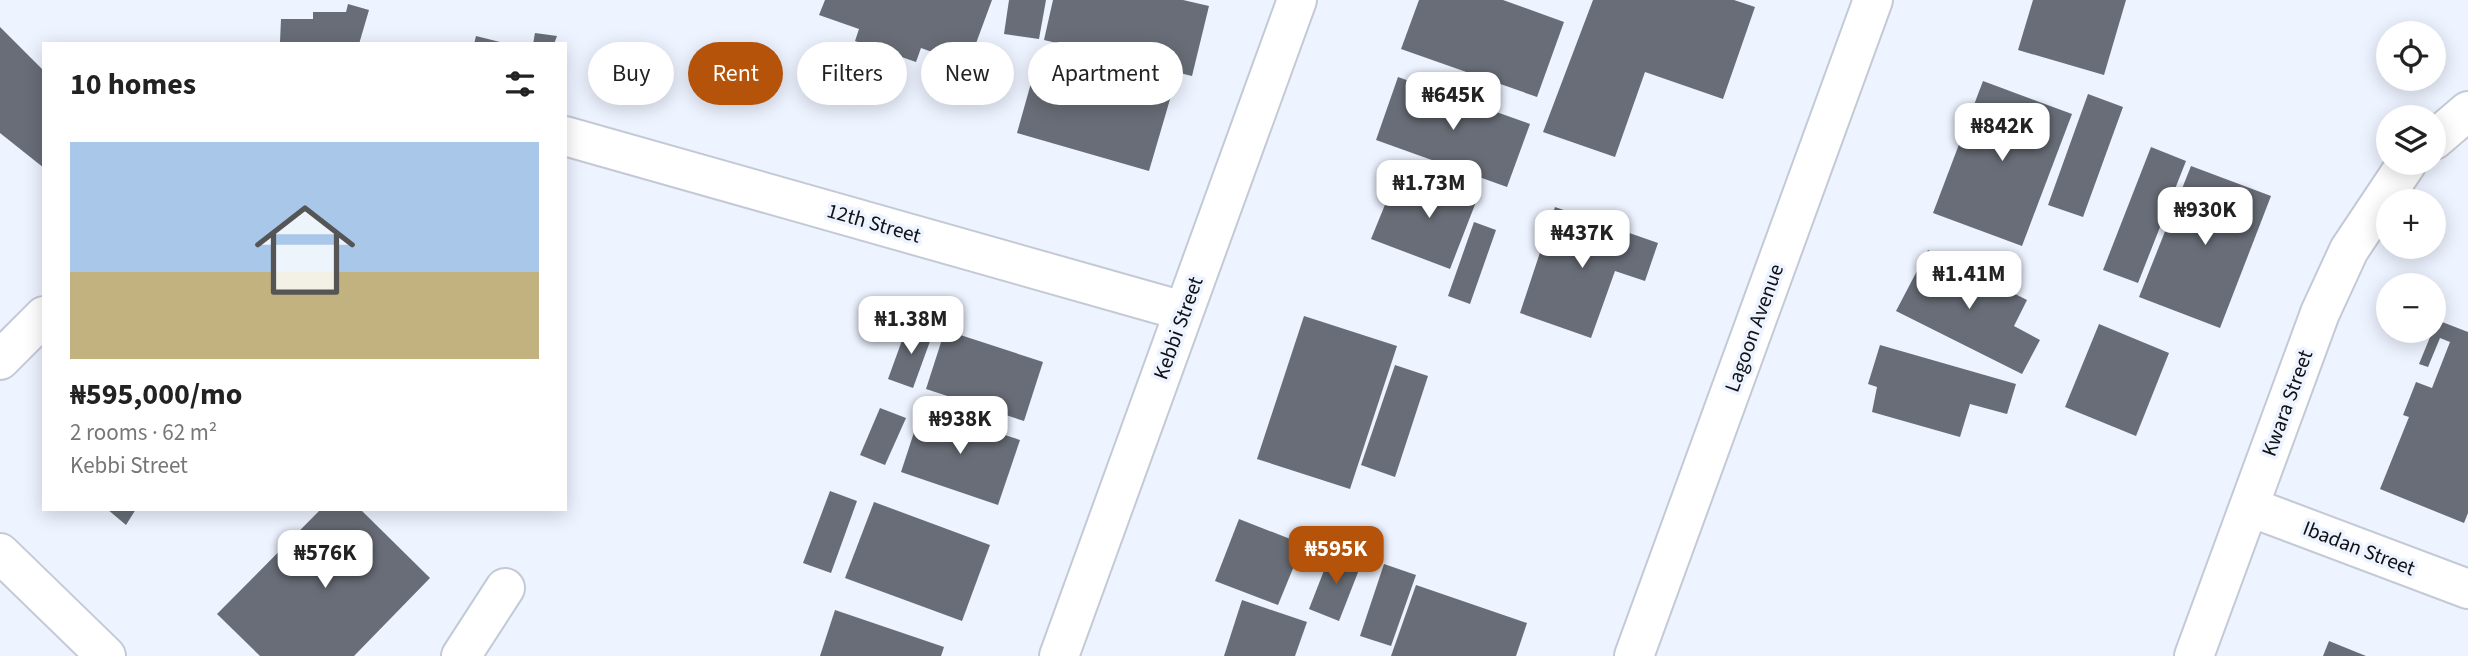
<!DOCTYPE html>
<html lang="en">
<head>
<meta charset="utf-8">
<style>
	body { margin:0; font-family:"Source Sans 3",sans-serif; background:#f6f6f6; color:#222; height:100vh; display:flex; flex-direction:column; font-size:26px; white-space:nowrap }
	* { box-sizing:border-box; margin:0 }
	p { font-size:23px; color:#767676 }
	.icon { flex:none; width:38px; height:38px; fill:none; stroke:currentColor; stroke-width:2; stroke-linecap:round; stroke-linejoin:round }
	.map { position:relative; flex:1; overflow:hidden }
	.details { position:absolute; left:42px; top:42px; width:525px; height:469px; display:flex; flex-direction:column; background:#fff; border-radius:0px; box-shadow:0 4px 18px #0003 }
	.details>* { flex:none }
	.top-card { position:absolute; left:588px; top:42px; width:665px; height:63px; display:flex; gap:14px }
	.controls { position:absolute; left:2376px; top:21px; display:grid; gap:14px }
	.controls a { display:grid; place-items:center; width:70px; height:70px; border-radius:50%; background:#fff; box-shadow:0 4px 18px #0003; font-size:35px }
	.price { position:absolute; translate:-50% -60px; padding:0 16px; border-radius:14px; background:#fff; color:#222; font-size:23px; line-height:46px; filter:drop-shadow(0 2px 4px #0008) }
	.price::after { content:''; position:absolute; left:50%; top:42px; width:21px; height:16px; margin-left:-10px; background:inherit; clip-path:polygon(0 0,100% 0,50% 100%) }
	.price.selected { background:#b45309; color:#fff }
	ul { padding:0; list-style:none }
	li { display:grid; align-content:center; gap:14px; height:371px; padding:0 28px }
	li+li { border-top:2px solid #e0e0e0 }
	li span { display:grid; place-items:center; height:217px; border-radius:0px; color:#555 }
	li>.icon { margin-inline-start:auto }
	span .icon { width:126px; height:126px; fill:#fffc; stroke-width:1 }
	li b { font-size:30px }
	h2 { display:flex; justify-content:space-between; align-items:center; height:84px; padding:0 28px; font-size:30px }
	.chip { padding:0 24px; border-radius:32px; background:#fff; box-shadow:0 4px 18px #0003; font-size:24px; line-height:63px }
	.chip.selected { background:#b45309; color:#fff }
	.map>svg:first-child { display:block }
	.building { fill:#686d77 }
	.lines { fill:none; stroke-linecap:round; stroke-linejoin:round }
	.minor-casing { stroke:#c4cad5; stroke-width:42 }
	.minor { stroke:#fff; stroke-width:38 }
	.labels { text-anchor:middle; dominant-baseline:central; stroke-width:7; stroke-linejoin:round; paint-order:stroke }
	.street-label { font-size:21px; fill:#0f1114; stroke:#edf3ff }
</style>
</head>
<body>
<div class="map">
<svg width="2468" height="656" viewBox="0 0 2468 656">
	<rect width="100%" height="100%" fill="#edf3ff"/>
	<!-- building -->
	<g class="building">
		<path d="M 825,0 L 992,0 L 968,65 L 921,48 L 916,62 L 855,41 L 859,29 L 819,15 Z"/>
		<path d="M 1009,0 L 1046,0 L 1039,39 L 1004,34 Z"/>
		<path d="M 1053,0 L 1183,0 L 1209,6 L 1192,76 L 1044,40 Z"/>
		<path d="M 1419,0 L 1503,0 L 1564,22 L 1537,97 L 1401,49 Z"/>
		<path d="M 1593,0 L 1734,0 L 1755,7 L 1723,99 L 1645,72 L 1615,157 L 1543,132 Z"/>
		<path d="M 2033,0 L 2126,0 L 2104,75 L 2018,50 Z"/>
		<path d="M 348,4 L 369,10 L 359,44 L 280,42 L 281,19 L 313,19 L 313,12 L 346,12 Z"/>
		<path d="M 0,27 L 44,71 L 44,168 L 0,133 Z"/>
		<path d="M 535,33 L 557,36 L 554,44 L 533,44 Z"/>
		<path d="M 476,36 L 504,43 L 503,44 L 474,44 Z"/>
		<path d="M 1040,51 L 1173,89 L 1149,171 L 1017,133 Z"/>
		<path d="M 1398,77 L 1530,124 L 1507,187 L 1376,140 Z"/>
		<path d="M 1983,81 L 2072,114 L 2022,246 L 1933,213 Z"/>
		<path d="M 2088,94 L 2123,107 L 2083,217 L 2048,205 Z"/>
		<path d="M 2151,147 L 2186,161 L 2138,283 L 2103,270 Z"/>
		<path d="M 2191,166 L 2271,196 L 2220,328 L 2139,297 Z"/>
		<path d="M 1432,170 L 1481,189 L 1450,269 L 1371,239 L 1391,190 L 1420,201 Z"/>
		<path d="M 1555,207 L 1658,243 L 1645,281 L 1615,271 L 1591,338 L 1520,313 Z"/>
		<path d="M 1474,222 L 1496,230 L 1470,304 L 1448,296 Z"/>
		<path d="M 1928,250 L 2027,300 L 2014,326 L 2040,340 L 2022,374 L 1896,311 Z"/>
		<path d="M 1304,316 L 1397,346 L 1350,489 L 1257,459 Z"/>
		<path d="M 2437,320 L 2468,332 L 2468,513 L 2464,523 L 2380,489 L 2409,417 L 2403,415 L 2416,382 L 2432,388 L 2450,342 L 2440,338 L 2428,367 L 2419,364 Z"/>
		<path d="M 908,324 L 933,333 L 913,388 L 888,379 Z"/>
		<path d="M 2099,324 L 2169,353 L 2136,436 L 2065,407 Z"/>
		<path d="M 945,330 L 1043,362 L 1024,421 L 926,389 Z"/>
		<path d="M 1880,345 L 2016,384 L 2007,414 L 1970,404 L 1960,437 L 1872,412 L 1877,387 L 1868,384 Z"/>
		<path d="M 1395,365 L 1428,376 L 1395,477 L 1361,465 Z"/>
		<path d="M 880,408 L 906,418 L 885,465 L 860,455 Z"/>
		<path d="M 922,408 L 1020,440 L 998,505 L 901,472 Z"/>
		<path d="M 830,491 L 857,501 L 831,573 L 803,563 Z"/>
		<path d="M 874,502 L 990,545 L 962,621 L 845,578 Z"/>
		<path d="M 107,509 L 136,509 L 126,525 Z"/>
		<path d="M 321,509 L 360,509 L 430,578 L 354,656 L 260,656 L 217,614 Z"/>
		<path d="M 1239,519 L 1303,544 L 1278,605 L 1215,581 Z"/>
		<path d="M 1332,550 L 1362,562 L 1339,621 L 1309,609 Z"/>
		<path d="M 1384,564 L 1416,575 L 1391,646 L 1360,636 Z"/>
		<path d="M 1416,585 L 1527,623 L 1516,656 L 1391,656 Z"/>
		<path d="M 1242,600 L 1307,622 L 1295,656 L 1224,656 Z"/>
		<path d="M 835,610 L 944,647 L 941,656 L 820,656 Z"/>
		<path d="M 2329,641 L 2366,656 L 2323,656 Z"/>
	</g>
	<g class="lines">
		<!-- minor casing -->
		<g class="minor-casing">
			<g id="minor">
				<path d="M 565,136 L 1183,311"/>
				<path d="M 2434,140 L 2468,111"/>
				<path d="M 0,360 L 44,316"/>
				<path d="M 2250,507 L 2468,589"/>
				<path d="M 0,553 L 106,656"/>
				<path d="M 461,656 L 505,588"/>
				<path d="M 1059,656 L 1297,0"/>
				<path d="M 1634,656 L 1873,0"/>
				<path d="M 2194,656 L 2320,313 L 2349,250 L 2407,163"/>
			</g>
		</g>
		<!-- minor -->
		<use href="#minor" class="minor"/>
	</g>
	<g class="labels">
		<!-- street labels -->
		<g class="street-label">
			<text transform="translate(874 223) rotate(16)">12th Street</text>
			<text transform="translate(1178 328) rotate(-70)">Kebbi Street</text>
			<text transform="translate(1754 328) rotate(-70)">Lagoon Avenue</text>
			<text transform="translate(2287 403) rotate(-70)">Kwara Street</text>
			<text transform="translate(2359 548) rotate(21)">Ibadan Street</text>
		</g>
	</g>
</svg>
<div class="controls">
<a><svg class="icon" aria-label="locate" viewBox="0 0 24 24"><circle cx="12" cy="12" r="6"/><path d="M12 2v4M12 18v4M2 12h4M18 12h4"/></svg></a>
<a><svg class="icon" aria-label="layers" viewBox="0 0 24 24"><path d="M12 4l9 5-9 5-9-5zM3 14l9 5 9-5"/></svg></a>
<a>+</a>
<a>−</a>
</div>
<b class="price" style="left:1453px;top:132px">₦645K</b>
<b class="price" style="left:2002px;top:163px">₦842K</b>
<b class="price" style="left:1429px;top:220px">₦1.73M</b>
<b class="price" style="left:2205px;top:247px">₦930K</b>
<b class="price" style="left:1582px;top:270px">₦437K</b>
<b class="price" style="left:1969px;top:311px">₦1.41M</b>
<b class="price" style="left:911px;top:356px">₦1.38M</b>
<b class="price" style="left:960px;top:456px">₦938K</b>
<b class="price selected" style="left:1336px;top:586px">₦595K</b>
<b class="price" style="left:325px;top:590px">₦576K</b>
<div class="top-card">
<a class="chip">Buy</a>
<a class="chip selected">Rent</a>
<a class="chip">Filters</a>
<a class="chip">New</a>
<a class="chip">Apartment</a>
</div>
<section class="details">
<h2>10 homes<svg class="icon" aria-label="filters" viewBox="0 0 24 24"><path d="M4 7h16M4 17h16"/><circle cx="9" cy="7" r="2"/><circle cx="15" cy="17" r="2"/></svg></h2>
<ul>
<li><span style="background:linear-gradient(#a9c7e8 60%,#c2b280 0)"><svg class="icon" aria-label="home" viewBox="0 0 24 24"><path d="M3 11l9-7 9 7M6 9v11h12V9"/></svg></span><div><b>₦595,000/mo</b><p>2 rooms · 62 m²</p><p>Kebbi Street</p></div></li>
</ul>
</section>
</div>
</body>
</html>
